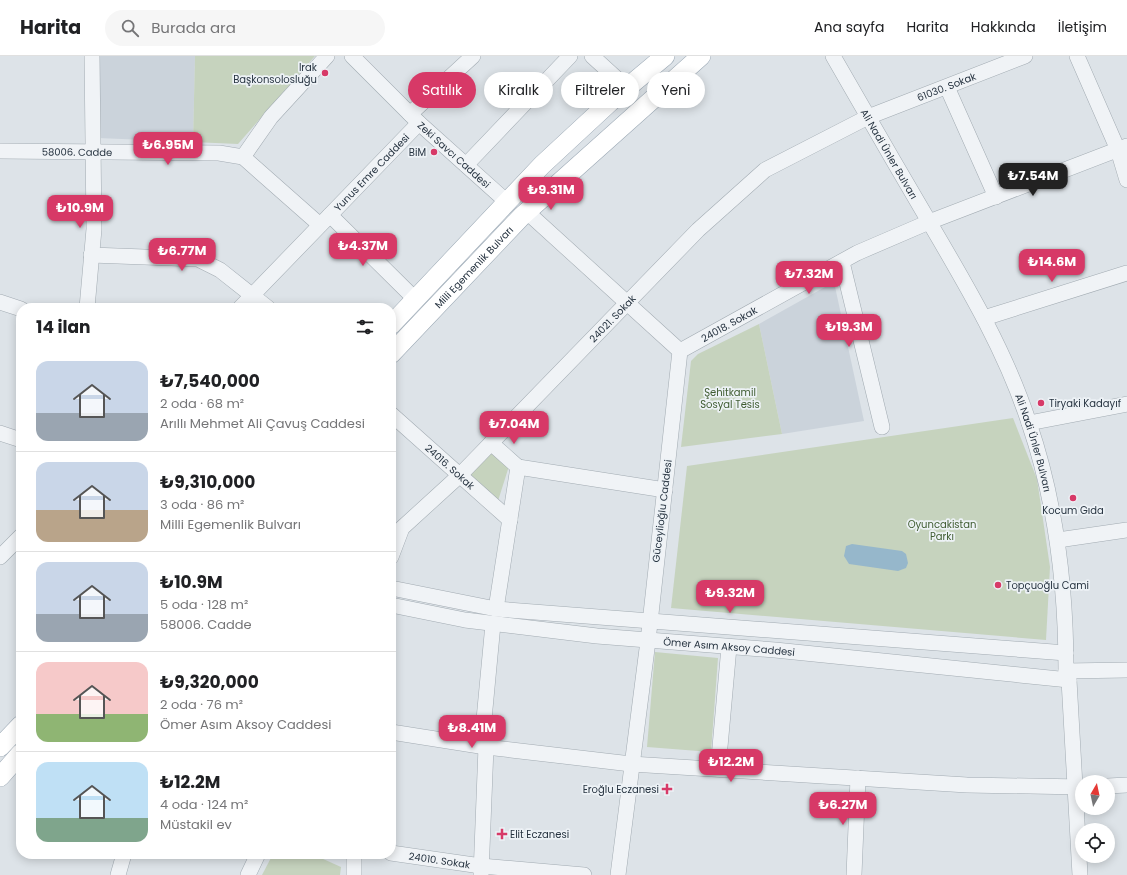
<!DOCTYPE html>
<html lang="tr">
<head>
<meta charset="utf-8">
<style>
	body { margin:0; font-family:Poppins,sans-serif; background:#f6f6f6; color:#202124; height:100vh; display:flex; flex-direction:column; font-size:15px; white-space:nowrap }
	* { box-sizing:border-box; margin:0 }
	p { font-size:13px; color:#757577 }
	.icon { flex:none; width:22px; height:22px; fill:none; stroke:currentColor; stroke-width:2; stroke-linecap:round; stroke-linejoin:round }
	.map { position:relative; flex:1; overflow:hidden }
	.panel { position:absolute; left:16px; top:247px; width:380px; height:556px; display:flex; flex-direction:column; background:#fff; border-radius:16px; box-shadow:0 2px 10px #0003 }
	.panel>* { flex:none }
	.guide { position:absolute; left:408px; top:16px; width:380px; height:36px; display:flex; gap:8px }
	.needle { width:26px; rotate:9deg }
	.tools { position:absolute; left:1075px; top:719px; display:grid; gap:8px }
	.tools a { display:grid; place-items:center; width:40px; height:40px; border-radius:50%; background:#fff; box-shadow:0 2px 10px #0003; font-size:20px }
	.price { position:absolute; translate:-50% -34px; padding:0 9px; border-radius:8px; background:#d73967; color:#fff; font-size:13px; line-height:26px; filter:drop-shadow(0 1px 2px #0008) }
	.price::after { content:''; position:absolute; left:50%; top:24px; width:12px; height:9px; margin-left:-6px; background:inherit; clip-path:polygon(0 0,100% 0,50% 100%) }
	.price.current { background:#222; color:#fff }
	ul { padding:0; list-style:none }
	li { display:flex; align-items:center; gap:12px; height:100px; padding:0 20px }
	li+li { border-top:1px solid #e0e0e0 }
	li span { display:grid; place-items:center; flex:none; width:112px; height:80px; border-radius:12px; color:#555 }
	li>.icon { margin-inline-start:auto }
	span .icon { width:48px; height:48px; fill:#fffc; stroke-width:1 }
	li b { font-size:17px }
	h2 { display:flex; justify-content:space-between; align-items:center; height:48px; padding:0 20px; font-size:17px }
	.tag { padding:0 14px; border-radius:18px; background:#fff; box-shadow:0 2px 10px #0003; font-size:14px; line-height:36px }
	.tag.current { background:#d73967; color:#fff }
	header { display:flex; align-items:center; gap:24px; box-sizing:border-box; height:56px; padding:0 20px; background:#fff; border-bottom:1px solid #e0e0e0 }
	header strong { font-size:19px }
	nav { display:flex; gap:22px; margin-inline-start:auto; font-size:14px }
	.search { width:280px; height:36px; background:#f6f6f6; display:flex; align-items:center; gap:10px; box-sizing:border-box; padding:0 14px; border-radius:22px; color:#757577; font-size:15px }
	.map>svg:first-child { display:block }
	.built { fill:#cbd3db }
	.green { fill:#c6d3be }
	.water { fill:#96b7cb }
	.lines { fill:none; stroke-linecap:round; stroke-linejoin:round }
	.minor-casing { stroke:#a2abb2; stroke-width:16 }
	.major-casing { stroke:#9ca9b5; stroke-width:20 }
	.minor { stroke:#f0f3f6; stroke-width:15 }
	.major { stroke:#fff; stroke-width:19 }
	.poi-dot { fill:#d73967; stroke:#edf2f6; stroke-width:1.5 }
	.labels { text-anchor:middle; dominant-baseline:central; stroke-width:3.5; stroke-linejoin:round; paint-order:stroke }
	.poi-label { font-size:10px; fill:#263340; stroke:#edf2f6; text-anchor:end }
	.street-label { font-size:10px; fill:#263340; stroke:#edf2f6 }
	.park-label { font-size:10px; fill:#405d32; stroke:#edf2f6 }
</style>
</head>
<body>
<header>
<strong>Harita</strong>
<div class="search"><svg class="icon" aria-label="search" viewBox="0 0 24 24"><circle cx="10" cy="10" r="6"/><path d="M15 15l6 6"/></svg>Burada ara</div>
<nav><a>Ana sayfa</a><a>Harita</a><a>Hakkında</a><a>İletişim</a></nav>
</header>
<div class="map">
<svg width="1127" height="819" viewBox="0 0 1127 819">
	<rect width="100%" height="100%" fill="#dde3e8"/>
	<!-- built -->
	<g class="built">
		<path d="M 98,0 L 195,0 L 193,86 L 98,82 Z"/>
		<path d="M 834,226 L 864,365 L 782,378 L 759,268 Z"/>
	</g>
	<!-- green -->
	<g class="green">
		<path d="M 195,0 L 315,0 L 238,88 L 193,86 Z"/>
		<path d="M 759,268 L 782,378 L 681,391 L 691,305 L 698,298 Z"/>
		<path d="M 1013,362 L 1037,423 L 1050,511 L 1046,584 L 671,552 L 687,410 Z"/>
		<path d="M 491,397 L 509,410 L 498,445 L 467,419 Z"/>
		<path d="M 655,596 L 718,602 L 711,696 L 647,691 Z"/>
		<path d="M 273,798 L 312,798 L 341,811 L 340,819 L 262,819 Z"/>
	</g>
	<!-- water -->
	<path class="water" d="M 852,488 L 902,495 L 906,498 L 908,507 L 906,512 L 898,515 L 849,508 L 844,500 L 846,490 Z"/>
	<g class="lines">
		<!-- minor casing -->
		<g class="minor-casing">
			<g id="minor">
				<path id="s1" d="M 352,0 L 419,67 L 507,146"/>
				<path d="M 592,0 L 627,32"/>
				<path id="s2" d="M 833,0 C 865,56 898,113 931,169 C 968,232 1006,296 1029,367 C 1056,446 1066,532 1066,615 L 1069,624 L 1080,819"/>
				<path d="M 1077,0 L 1118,94 L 1127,124"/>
				<path d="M 947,31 L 996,141"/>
				<path d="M 410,58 L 473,0"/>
				<path id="s3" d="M 0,95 L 219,97 L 243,101 L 320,169"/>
				<path d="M 243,101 L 271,61 L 327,0"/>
				<path d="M 466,109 L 570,0"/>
				<path d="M 527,156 L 680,295 L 648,585 L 618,819"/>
				<path d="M 330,159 L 416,244"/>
				<path d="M 91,199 L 198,203 L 220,214 L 268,252"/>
				<path d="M 842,206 L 882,371"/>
				<path d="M 0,246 L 21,253"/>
				<path d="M 87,252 L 94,173 L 92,0"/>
				<path id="s4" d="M 240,252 L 419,67"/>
				<path d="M 984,262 L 1127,217"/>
				<path id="s5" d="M 680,295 L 857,197 L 929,166 L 1127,90"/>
				<path id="s6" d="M 391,358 L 510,464"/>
				<path d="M 1029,367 L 1127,348"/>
				<path d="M 0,377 L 21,384"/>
				<path d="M 491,387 L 518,411"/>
				<path d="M 1058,484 L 1127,474"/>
				<path d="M 0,501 L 21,480"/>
				<path id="s7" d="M 391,501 L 402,472 L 459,420 L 698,174 L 765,114 L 868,61 L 1025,0"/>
				<path d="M 391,532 L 496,553 L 1066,597"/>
				<path id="s8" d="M 391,549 L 465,564 L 597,580 L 775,594 L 1069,624"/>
				<path d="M 496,553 L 518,411 L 665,434"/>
				<path d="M 1066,615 L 1127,614"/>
				<path d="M 391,676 L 486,691 L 631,708 L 967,729 L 1082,731"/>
				<path d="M 718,713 L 729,591"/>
				<path d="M 1108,730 L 1127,729"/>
				<path id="s9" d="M 391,797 L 481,810 L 584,819"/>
				<path d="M 354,798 L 354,819"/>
				<path d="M 118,819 L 124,798"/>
				<path d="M 248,819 L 258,798"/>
				<path d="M 481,819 L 486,691 L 483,674 L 493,568"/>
				<path d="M 854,819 L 858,722"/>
			</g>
		</g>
		<!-- major casing -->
		<g class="major-casing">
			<g id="major">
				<path d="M 391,269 L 542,109 L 610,46 L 665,0"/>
				<path id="s10" d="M 391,298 L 522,160 L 701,0"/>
				<path d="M 0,691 L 21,669"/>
				<path d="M 0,721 L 21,697"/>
			</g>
		</g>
		<!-- minor -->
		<use href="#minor" class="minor"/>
		<!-- major -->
		<use href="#major" class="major"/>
	</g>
	<!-- markers -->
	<g class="poi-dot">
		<circle cx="325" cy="17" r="4"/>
		<circle cx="434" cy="96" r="4"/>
		<circle cx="1041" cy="347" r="4"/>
		<circle cx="1073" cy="442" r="4"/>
		<circle cx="998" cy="529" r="4"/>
		<path d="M665 727h4v4h4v4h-4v4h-4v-4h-4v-4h4z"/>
		<path d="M500 772h4v4h4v4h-4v4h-4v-4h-4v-4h4z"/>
	</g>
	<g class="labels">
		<!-- poi labels -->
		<g class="poi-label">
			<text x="317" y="11">Irak<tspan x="317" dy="12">Başkonsolosluğu</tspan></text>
			<text x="426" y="96">BiM</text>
			<text x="1049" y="347" text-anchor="start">Tiryaki Kadayıf</text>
			<text x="1073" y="454" text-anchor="middle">Kocum Gıda</text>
			<text x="1006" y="529" text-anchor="start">Topçuoğlu Cami</text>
			<text x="659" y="733">Eroğlu Eczanesi</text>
			<text x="510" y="778" text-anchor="start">Elit Eczanesi</text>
		</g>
		<!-- street labels -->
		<g class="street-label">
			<text stroke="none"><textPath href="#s7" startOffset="741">61030. Sokak</textPath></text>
			<text stroke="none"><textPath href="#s3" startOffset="77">58006. Cadde</textPath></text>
			<text stroke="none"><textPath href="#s1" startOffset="142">Zeki Savcı Caddesi</textPath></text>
			<text stroke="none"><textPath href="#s2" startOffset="113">Ali Nadi Ünler Bulvarı</textPath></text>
			<text stroke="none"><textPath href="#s4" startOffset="189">Yunus Emre Caddesi</textPath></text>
			<text stroke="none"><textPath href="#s10" startOffset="120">Milli Egemenlik Bulvarı</textPath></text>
			<text stroke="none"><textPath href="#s7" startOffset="328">24021. Sokak</textPath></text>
			<text stroke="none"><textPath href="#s5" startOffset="56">24018. Sokak</textPath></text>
			<text stroke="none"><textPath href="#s2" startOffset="437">Ali Nadi Ünler Bulvarı</textPath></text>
			<text stroke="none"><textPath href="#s6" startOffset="79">24016. Sokak</textPath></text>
			<text transform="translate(662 455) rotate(-83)">Güceylioğlu Caddesi</text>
			<text stroke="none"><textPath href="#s8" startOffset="341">Ömer Asım Aksoy Caddesi</textPath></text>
			<text stroke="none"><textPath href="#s9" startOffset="49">24010. Sokak</textPath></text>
		</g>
		<!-- park labels -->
		<g class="park-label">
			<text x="730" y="336">Şehitkamil<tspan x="730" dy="12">Sosyal Tesis</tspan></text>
			<text x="942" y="468">Oyuncakistan<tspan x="942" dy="12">Parkı</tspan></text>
		</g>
	</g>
</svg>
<div class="tools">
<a><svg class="needle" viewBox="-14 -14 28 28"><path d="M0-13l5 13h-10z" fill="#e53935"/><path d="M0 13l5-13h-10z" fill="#757577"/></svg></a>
<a><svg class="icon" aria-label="locate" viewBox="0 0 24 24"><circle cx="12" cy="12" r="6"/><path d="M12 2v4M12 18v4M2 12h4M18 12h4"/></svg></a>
</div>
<b class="price" style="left:168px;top:110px">₺6.95M</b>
<b class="price current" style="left:1033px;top:141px">₺7.54M</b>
<b class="price" style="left:551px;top:155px">₺9.31M</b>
<b class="price" style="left:80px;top:173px">₺10.9M</b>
<b class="price" style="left:363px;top:211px">₺4.37M</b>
<b class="price" style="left:182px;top:216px">₺6.77M</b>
<b class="price" style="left:1052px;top:227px">₺14.6M</b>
<b class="price" style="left:809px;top:239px">₺7.32M</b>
<b class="price" style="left:849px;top:292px">₺19.3M</b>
<b class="price" style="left:514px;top:389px">₺7.04M</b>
<b class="price" style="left:730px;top:558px">₺9.32M</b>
<b class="price" style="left:472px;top:693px">₺8.41M</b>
<b class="price" style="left:731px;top:727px">₺12.2M</b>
<b class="price" style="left:843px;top:770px">₺6.27M</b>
<div class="guide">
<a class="tag current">Satılık</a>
<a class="tag">Kiralık</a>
<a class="tag">Filtreler</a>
<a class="tag">Yeni</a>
</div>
<section class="panel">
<h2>14 ilan<svg class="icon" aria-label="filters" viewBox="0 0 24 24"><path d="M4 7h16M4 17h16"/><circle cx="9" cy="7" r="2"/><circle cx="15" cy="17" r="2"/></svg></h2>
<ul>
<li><span style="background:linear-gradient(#c9d6e8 65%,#9aa5b1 0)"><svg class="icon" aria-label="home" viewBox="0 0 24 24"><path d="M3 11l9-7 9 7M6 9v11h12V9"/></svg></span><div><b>₺7,540,000</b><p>2 oda · 68 m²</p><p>Arıllı Mehmet Ali Çavuş Caddesi</p></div></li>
<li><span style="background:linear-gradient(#c9d6e8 60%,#b9a48a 0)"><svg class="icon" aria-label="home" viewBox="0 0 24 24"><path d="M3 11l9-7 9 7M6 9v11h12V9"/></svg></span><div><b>₺9,310,000</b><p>3 oda · 86 m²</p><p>Milli Egemenlik Bulvarı</p></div></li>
<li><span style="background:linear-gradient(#c9d6e8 65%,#9aa5b1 0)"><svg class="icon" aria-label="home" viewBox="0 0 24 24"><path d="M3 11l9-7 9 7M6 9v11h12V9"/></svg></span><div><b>₺10.9M</b><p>5 oda · 128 m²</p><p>58006. Cadde</p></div></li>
<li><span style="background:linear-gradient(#f6c9c9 65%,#8fb573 0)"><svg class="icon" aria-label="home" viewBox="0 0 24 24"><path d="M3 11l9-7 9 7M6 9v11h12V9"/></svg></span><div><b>₺9,320,000</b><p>2 oda · 76 m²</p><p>Ömer Asım Aksoy Caddesi</p></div></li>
<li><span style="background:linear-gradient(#bfe0f5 70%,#7fa58c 0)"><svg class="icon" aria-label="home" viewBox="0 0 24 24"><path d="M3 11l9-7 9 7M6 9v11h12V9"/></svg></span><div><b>₺12.2M</b><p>4 oda · 124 m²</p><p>Müstakil ev</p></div></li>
</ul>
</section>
</div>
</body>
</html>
